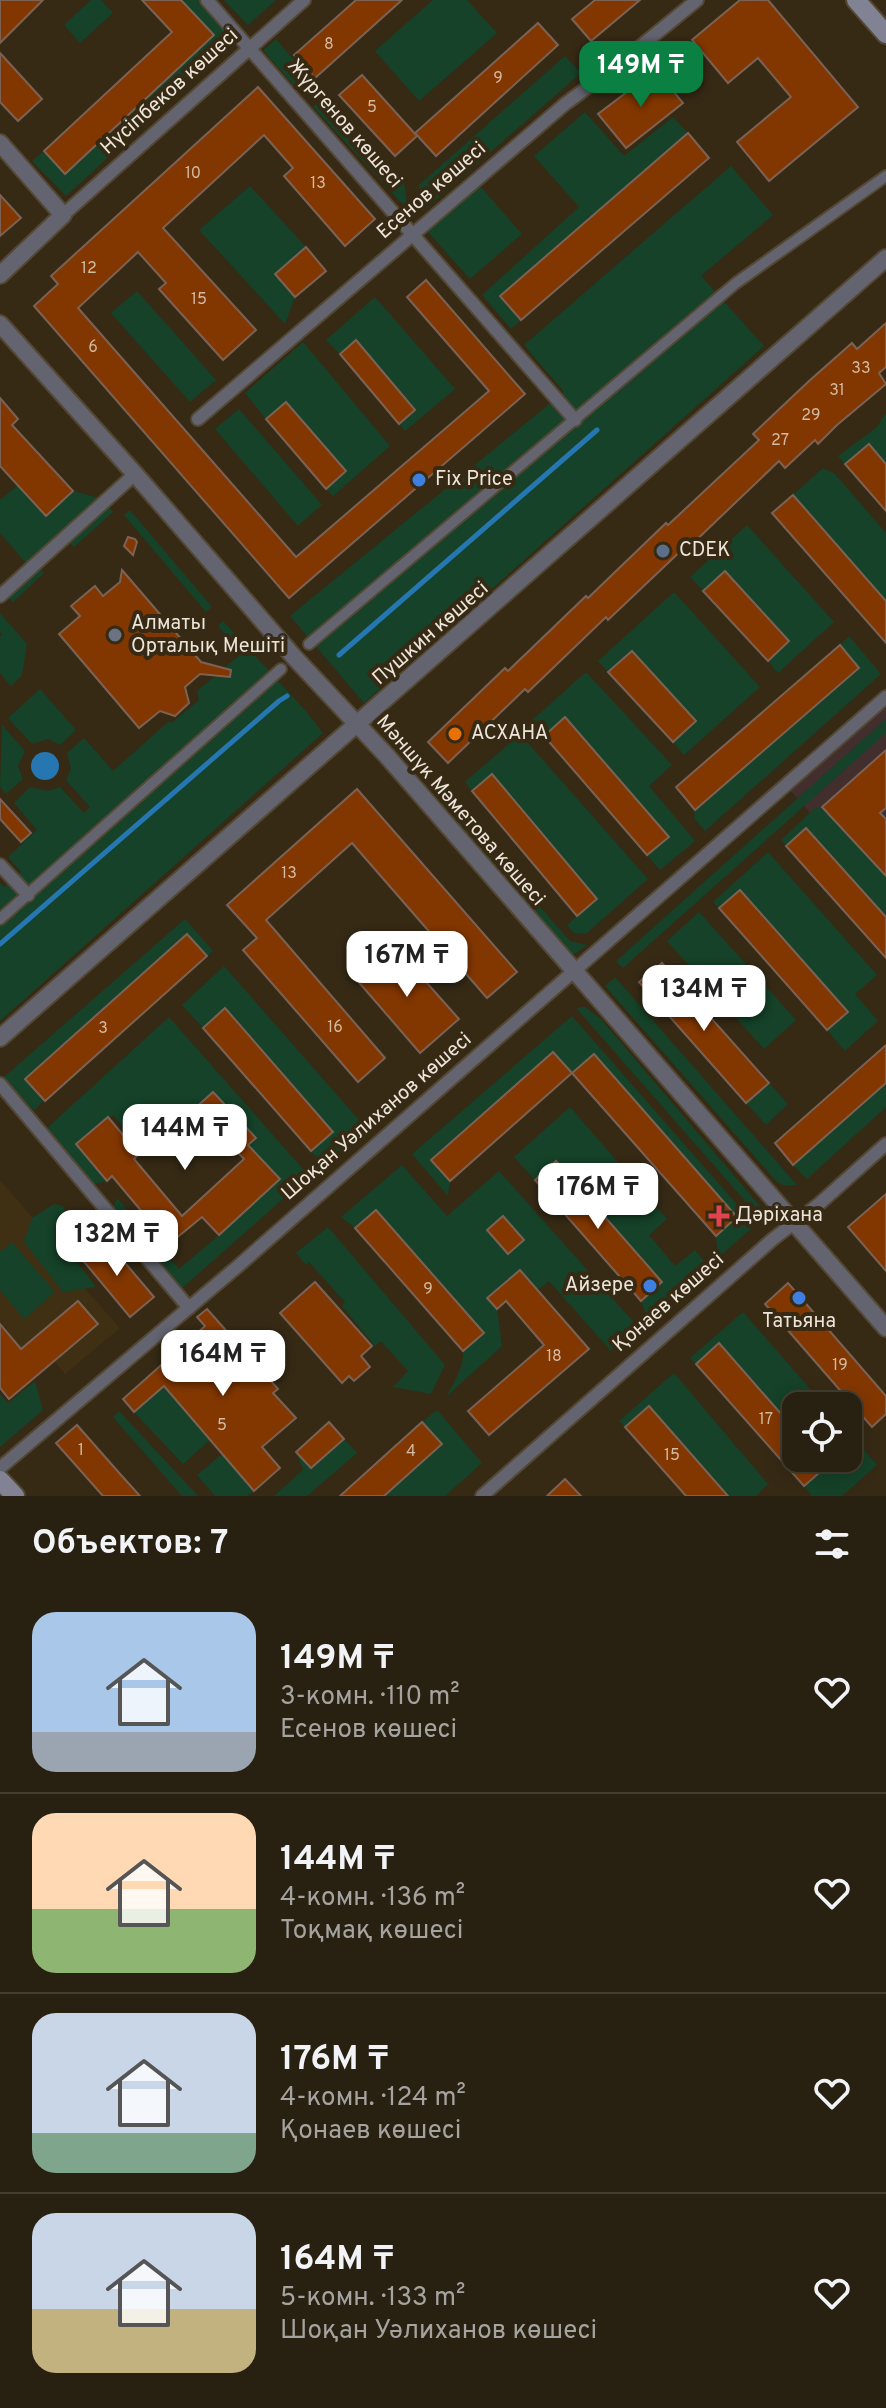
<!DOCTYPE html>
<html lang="ru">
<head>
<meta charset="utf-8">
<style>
	body { margin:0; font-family:Overpass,sans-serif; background:#342d1e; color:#f1f3f6; height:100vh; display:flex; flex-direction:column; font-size:30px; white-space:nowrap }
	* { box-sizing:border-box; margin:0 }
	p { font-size:26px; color:#a5a39f }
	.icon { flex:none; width:44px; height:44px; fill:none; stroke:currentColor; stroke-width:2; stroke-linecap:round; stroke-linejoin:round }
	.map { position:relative; height:1496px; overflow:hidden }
	.drawer { display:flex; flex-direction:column; background:#282010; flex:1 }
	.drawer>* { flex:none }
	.controls { position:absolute; left:782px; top:1392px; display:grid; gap:16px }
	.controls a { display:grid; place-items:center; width:80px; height:80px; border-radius:16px; background:#282010; box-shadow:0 4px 20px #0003,0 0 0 2px #443e30; font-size:40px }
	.price { position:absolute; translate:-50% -68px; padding:0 18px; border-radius:16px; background:#fff; color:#222; font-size:26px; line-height:52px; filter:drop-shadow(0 2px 4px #0008) }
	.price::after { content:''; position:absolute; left:50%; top:48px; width:24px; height:18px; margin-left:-12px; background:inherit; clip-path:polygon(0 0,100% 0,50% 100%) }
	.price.active { background:#0b8043; color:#fff }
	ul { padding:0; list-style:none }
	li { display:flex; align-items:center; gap:24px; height:200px; padding:0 32px }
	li+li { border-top:2px solid #443e30 }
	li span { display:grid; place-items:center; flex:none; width:224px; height:160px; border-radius:24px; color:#555 }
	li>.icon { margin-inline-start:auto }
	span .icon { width:96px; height:96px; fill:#fffc; stroke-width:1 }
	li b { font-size:34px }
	h2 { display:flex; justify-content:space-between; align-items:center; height:96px; padding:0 32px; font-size:34px }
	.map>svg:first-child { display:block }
	.commercial { fill:#422e2d }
	.built { fill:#3f2f13 }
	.green { fill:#154228 }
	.water { fill:#2676b1 }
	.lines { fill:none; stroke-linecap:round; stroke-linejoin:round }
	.stream { stroke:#2676b1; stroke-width:5 }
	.building { fill:#833700; stroke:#7b6255; stroke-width:2 }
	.pedestrian-casing { stroke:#534834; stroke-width:14 }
	.minor-casing { stroke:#534834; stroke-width:16 }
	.tertiary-casing { stroke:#534834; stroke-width:20 }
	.secondary-casing { stroke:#534834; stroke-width:22 }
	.pedestrian { stroke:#63646f; stroke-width:10 }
	.minor { stroke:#63646f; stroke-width:12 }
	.tertiary { stroke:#63646f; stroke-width:16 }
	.secondary { stroke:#818394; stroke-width:18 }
	.shop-dot { fill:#3f7fe0; stroke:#362a15; stroke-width:3 }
	.service-dot { fill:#5c6f8a; stroke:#362a15; stroke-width:3 }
	.worship-dot { fill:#6b7280; stroke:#362a15; stroke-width:3 }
	.food-dot { fill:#e8710a; stroke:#362a15; stroke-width:3 }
	.health-dot { fill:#e0444e; stroke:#362a15; stroke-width:3 }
	.labels { text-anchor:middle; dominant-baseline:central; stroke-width:8; stroke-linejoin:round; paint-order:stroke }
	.number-label { font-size:16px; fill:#d2baa3 }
	.street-label { font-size:20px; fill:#ede5d9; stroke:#362a15 }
	.poi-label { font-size:20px; fill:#ede5d9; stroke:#362a15; text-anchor:start }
</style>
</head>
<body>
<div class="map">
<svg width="886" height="1496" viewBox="0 0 886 1496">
	<rect width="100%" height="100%" fill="#362a15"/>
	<!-- commercial -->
	<path class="commercial" d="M 886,708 L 886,900 L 790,790 Z"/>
	<!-- built -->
	<path class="built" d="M 0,1180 L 51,1239 L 46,1245 L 120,1328 L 65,1374 L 54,1361 L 9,1399 L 0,1388 Z"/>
	<!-- green -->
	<g class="green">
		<path d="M 91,0 L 101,0 L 113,13 L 80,43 L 64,25 Z"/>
		<path d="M 181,0 L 198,0 L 235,40 L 66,196 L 32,161 L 44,151 L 65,173 L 214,35 Z"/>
		<path d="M 224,0 L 276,0 L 248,25 Z"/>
		<path d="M 433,0 L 467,0 L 497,33 L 419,101 L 375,51 Z"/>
		<path d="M 276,39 L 315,85 L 303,96 L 263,50 Z"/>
		<path d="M 565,56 L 581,73 L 422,212 L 419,185 Z"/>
		<path d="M 326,96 L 404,181 L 408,210 L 313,107 Z"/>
		<path d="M 585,112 L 624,156 L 673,117 L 688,133 L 500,295 L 521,320 L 511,329 L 482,295 L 579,207 L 534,156 Z"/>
		<path d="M 731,166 L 773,215 L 701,276 L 764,346 L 364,703 L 290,616 L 564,392 L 524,345 Z"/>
		<path d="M 250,186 L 306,247 L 275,273 L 295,297 L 285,324 L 199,230 Z"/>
		<path d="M 480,186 L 522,234 L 470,279 L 428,232 Z"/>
		<path d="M 137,291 L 216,380 L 190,402 L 111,313 Z"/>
		<path d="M 375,297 L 455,389 L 405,431 L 399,424 L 415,410 L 356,341 L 340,354 L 326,340 Z"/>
		<path d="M 303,342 L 390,446 L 333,496 L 326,489 L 346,471 L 287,402 L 266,419 L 245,393 Z"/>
		<path d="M 239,409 L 322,505 L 298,526 L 215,429 Z"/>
		<path d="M 886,413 L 886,464 L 869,444 L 845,464 L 838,456 L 877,427 Z"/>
		<path d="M 823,468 L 834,473 L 886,533 L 886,601 L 793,495 Z"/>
		<path d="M 18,485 L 73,491 L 99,498 L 26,563 L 0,533 L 0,500 Z"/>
		<path d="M 109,507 L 113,512 L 74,547 L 70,543 Z"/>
		<path d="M 130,510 L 212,607 L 206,612 L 124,515 Z"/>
		<path d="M 747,525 L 834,622 L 778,673 L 768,661 L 789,641 L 725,571 L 703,591 L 690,577 Z"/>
		<path d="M 40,568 L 44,573 L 13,602 L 8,597 Z"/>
		<path d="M 674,592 L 760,687 L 684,755 L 673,742 L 695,721 L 632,651 L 608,672 L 598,661 Z"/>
		<path d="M 0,613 L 27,644 L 22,675 L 11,686 L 0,673 L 0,637 L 2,634 L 0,632 Z"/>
		<path d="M 223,621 L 305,710 L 323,733 L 0,1021 L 0,883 L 4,887 L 21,872 L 8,857 L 37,830 L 14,803 L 30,787 L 48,791 L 60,787 L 84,813 L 90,807 L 66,780 L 71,769 L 67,753 L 84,738 L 113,771 L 168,722 L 173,722 L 199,700 L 197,691 L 241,654 L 218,626 Z"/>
		<path d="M 849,636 L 881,674 L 705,831 L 694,818 L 695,810 L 859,668 L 840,645 Z"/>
		<path d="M 586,672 L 672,765 L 649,786 L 695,841 L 660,870 L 647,855 L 668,836 L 566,717 L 544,735 L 531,721 Z"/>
		<path d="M 40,689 L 76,730 L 60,745 L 48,739 L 32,744 L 8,718 Z"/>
		<path d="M 886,719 L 886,733 L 623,968 L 616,961 Z"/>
		<path d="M 2,725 L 25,751 L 18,766 L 23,779 L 6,794 L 0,787 Z"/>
		<path d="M 520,734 L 648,879 L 586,934 L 574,933 L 567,925 L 597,899 L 492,775 L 472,791 L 465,782 Z"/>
		<path d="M 445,799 L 570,941 L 587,945 L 575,954 L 565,951 L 439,805 Z"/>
		<path d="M 822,807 L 886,876 L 886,917 L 807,828 L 786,846 L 781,840 L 815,808 Z"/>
		<path d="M 768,852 L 877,975 L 855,994 L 878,1021 L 845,1051 L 827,1030 L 847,1012 L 739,891 L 719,908 L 713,902 Z"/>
		<path d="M 699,912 L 796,1020 L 764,1049 L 667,941 Z"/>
		<path d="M 185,919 L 213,951 L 207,956 L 187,935 L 34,1111 L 4,1077 Z"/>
		<path d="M 224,966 L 366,1128 L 323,1166 L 311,1151 L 333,1132 L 226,1009 L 203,1028 L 182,1005 Z"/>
		<path d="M 615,977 L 797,1185 L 785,1186 L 777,1182 L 605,986 Z"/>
		<path d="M 580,1007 L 585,1007 L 601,1019 L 766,1213 L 760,1218 L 577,1009 Z"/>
		<path d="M 572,1016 L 755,1225 L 718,1258 L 716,1236 L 737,1217 L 594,1054 L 572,1073 L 553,1053 L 431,1160 L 450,1181 L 448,1196 L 412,1154 Z"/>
		<path d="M 169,1017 L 309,1176 L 181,1289 L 113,1208 L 117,1198 L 179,1269 L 219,1235 L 279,1179 L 248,1145 L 255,1137 L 213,1092 L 172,1129 L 139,1154 L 131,1144 L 134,1139 L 113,1115 L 76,1144 L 107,1181 L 94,1184 L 47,1128 Z"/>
		<path d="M 769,1083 L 788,1104 L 766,1125 L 746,1103 Z"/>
		<path d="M 886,1083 L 886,1107 L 807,1179 L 793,1165 Z"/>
		<path d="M 570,1107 L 667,1219 L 649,1235 L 675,1266 L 695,1250 L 708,1266 L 648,1319 L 641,1301 L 662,1281 L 557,1161 L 535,1180 L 514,1157 Z"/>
		<path d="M 402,1165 L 447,1216 L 499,1171 L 638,1327 L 611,1351 L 549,1281 L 538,1290 L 520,1270 L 488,1298 L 497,1309 L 502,1346 L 446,1397 C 454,1382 464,1368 463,1351 L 483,1332 L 376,1210 L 355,1228 L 341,1217 Z"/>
		<path d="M 54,1204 L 63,1206 L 78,1236 L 73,1257 L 96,1287 L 63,1292 L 24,1242 L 32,1218 Z"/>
		<path d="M 328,1227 L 445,1365 L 431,1394 L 393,1387 L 408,1371 L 381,1341 L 375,1346 L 342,1306 L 345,1302 L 309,1262 L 306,1265 L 296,1253 Z"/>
		<path d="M 12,1242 L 55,1292 L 24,1319 L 0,1290 L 0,1252 Z"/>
		<path d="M 743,1312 L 825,1406 L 796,1406 L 796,1431 L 719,1343 L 696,1364 L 690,1358 Z"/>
		<path d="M 199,1355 L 169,1392 L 210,1440 L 183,1464 L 134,1412 Z"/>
		<path d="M 674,1373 L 768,1484 L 756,1496 L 728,1496 L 649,1407 L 625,1427 L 619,1421 Z"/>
		<path d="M 35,1381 L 43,1410 L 0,1447 L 0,1394 L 8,1403 Z"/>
		<path d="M 437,1410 L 482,1463 L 445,1496 L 384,1496 L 442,1445 L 422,1422 Z"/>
		<path d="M 119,1411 L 198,1496 L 182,1496 L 113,1417 Z"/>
		<path d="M 848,1432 L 877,1465 L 842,1496 L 812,1496 L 804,1486 L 827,1466 L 820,1458 L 848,1458 Z"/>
		<path d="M 344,1439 L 357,1453 L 307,1496 L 274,1496 L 303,1470 L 296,1452 L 311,1468 Z"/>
		<path d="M 222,1454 L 254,1491 L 247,1496 L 215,1496 L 197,1475 Z"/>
	</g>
	<!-- water -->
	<circle class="water" cx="45" cy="766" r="14"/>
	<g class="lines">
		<!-- stream -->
		<g class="stream">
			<path d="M 339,655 L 597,430"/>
			<path d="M 0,944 L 279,701 L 287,696"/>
		</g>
	</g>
	<!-- building -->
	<g class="building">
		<path d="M 0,0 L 43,0 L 0,43 Z"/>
		<path d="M 142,0 L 181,0 L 214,35 L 65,174 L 44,151 L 172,32 Z"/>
		<path d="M 356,0 L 402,0 L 315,78 L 294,55 Z"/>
		<path d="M 595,0 L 640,0 L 591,41 L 572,19 Z"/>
		<path d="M 740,0 L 768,0 L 858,107 L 769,181 L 737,142 L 791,97 L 758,58 L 728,83 L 692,40 Z"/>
		<path d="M 538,23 L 558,45 L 436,156 L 415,133 Z"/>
		<path d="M 0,53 L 42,99 L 18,121 L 0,102 Z"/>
		<path d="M 656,70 L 683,103 L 626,148 L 598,114 Z"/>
		<path d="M 362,75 L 417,136 L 395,156 L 339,95 Z"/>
		<path d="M 258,87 L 375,219 L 345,246 L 284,176 L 293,168 L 264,135 L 163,228 L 256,330 L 223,360 L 159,289 L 166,283 L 138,252 L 78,308 L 296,557 L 489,391 L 407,297 L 426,280 L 525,394 L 289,598 L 34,306 L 58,284 L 51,276 Z"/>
		<path d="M 688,133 L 709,158 L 521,320 L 500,296 Z"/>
		<path d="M 0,195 L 21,218 L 0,236 Z"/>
		<path d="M 306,247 L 326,271 L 295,297 L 275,274 Z"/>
		<path d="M 886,323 L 886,367 L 879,373 L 886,384 L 837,425 L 818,444 L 815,440 L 785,468 L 779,461 L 689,547 L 687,545 L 608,620 L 606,617 L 528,692 L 525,689 L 448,763 L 428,742 L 505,668 L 508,671 L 586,596 L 588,598 L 666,523 L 668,525 L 759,440 L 753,434 L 809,381 L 852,343 L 857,349 Z"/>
		<path d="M 356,340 L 415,410 L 399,424 L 340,354 Z"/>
		<path d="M 0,398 L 18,419 L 12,425 L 73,491 L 46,516 L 0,466 Z"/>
		<path d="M 286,402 L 346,471 L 326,489 L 266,419 Z"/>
		<path d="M 869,444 L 886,464 L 886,511 L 845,464 Z"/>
		<path d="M 793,495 L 886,601 L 886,643 L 772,513 Z"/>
		<path d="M 128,537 L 135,539 L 137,542 L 133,555 L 124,546 Z"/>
		<path d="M 122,570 L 201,662 L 231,670 L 230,677 L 200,674 L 185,687 L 189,703 L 175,716 L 160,711 L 139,728 L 59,634 L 80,616 L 71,606 L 95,586 L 103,596 L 120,582 Z"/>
		<path d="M 725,571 L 789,641 L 768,661 L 703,591 Z"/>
		<path d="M 840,645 L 859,668 L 695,810 L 676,787 Z"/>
		<path d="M 632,651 L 696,721 L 673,742 L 608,672 Z"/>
		<path d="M 565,717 L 669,837 L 647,855 L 544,736 Z"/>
		<path d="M 886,750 L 886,808 L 880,813 L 886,819 L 886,876 L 822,807 Z"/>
		<path d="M 492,774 L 597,899 L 577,916 L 472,791 Z"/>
		<path d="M 357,789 L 517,972 L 487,998 L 352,843 L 266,920 L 385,1058 L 358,1082 L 243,950 L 257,938 L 227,905 Z"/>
		<path d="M 0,799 L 31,833 L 21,842 L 0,819 Z"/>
		<path d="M 806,828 L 886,917 L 886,958 L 786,846 Z"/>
		<path d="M 740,890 L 848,1012 L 827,1030 L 719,908 Z"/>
		<path d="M 187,934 L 207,956 L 45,1101 L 25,1079 Z"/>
		<path d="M 394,946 L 459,1019 L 420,1053 L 356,979 Z"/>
		<path d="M 662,963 L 769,1083 L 746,1103 L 639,982 Z"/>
		<path d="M 225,1008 L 333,1132 L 311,1151 L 203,1028 Z"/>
		<path d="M 886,1045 L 886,1083 L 793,1165 L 775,1143 Z"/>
		<path d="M 553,1052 L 572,1073 L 450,1181 L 431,1160 Z"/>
		<path d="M 594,1054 L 737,1217 L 716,1236 L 572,1073 Z"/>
		<path d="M 213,1092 L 256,1138 L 248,1145 L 280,1179 L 219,1235 L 202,1217 L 169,1244 L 112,1176 L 107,1181 L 76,1144 L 108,1117 L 139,1154 L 134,1159 L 182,1216 L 244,1159 L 208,1121 L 185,1143 L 172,1129 Z"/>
		<path d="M 556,1161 L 662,1282 L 641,1301 L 535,1180 Z"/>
		<path d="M 886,1194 L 886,1271 L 848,1227 Z"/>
		<path d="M 376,1210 L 484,1333 L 463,1351 L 355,1228 Z"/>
		<path d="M 503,1216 L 524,1240 L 508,1254 L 487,1230 Z"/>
		<path d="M 104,1238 L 154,1297 L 130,1317 L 81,1258 Z"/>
		<path d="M 520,1270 L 589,1349 L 489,1435 L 468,1411 L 544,1345 L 506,1301 L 497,1309 L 487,1298 Z"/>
		<path d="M 315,1282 L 372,1346 L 361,1356 L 370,1367 L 354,1381 L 349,1376 L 342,1383 L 280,1313 Z"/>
		<path d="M 788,1283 L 886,1396 L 886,1414 L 872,1427 L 765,1304 Z"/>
		<path d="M 78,1301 L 98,1324 L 9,1399 L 0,1388 L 0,1324 L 21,1349 Z"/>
		<path d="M 207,1309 L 278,1389 L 273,1393 L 296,1418 L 262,1447 L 280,1468 L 254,1491 L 164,1386 L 134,1412 L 123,1399 L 205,1326 L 197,1317 Z"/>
		<path d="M 719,1343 L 796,1431 L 796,1458 L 820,1458 L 827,1466 L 804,1486 L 696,1364 Z"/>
		<path d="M 649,1406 L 728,1496 L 686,1496 L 664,1471 L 625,1427 Z"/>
		<path d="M 329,1422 L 344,1439 L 311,1468 L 296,1452 Z"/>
		<path d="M 422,1422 L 442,1444 L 384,1496 L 340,1496 Z"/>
		<path d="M 77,1425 L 121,1475 L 140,1496 L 103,1496 L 56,1443 Z"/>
		<path d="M 565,1479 L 581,1496 L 547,1496 Z"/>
	</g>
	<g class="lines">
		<!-- pedestrian casing -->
		<g class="pedestrian-casing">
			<g id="pedestrian">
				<path d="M 309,644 L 736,283 L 886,176"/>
				<path d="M 0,919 L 281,669"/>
			</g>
		</g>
		<!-- minor casing -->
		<g class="minor-casing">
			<g id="minor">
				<path d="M 207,0 L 575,420"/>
				<path d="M 63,215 L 304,0"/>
				<path d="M 198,419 L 565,104 L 619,64 L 697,0"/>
				<path d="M 0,596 L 135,474"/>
				<path d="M 0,865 L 28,895"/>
				<path d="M 0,1084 L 189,1308"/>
				<path d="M 0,1468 L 237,1267 L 886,697"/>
				<path d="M 482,1496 L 773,1239 L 819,1204 L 886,1144"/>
			</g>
		</g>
		<!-- tertiary casing -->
		<g class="tertiary-casing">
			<g id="tertiary">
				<path d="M 0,143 L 63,215 L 0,275"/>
				<path d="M 0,324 L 135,474 L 294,657 L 387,756 L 886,1328"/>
				<path d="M 0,1038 L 886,258"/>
			</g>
		</g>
		<!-- secondary casing -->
		<g class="secondary-casing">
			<g id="secondary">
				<path d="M 856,0 L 886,34"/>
				<path d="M 0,1480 L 15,1496"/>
			</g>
		</g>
		<!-- pedestrian -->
		<use href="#pedestrian" class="pedestrian"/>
		<!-- minor -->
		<use href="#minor" class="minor"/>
		<!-- tertiary -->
		<use href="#tertiary" class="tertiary"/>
		<!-- secondary -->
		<use href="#secondary" class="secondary"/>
	</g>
	<!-- markers -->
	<g class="shop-dot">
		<circle cx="419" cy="480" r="8"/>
		<circle cx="650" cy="1286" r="8"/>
		<circle cx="799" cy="1298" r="8"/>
	</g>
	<circle class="service-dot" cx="663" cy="551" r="8"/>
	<circle class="worship-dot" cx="115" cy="635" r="8"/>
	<circle class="food-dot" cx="455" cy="734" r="8"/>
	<path class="health-dot" d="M715 1204h8v8h8v8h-8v8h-8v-8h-8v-8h8z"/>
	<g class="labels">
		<!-- number labels -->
		<g class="number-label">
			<text x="329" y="45">8</text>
			<text x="498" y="79">9</text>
			<text x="372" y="108">5</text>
			<text x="193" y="174">10</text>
			<text x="318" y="184">13</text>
			<text x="89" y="269">12</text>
			<text x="199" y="300">15</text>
			<text x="93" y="348">6</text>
			<text x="861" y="369">33</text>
			<text x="837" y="391">31</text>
			<text x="811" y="416">29</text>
			<text x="780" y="441">27</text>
			<text x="289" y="874">13</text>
			<text x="335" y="1028">16</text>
			<text x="103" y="1029">3</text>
			<text x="428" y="1290">9</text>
			<text x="554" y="1357">18</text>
			<text x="840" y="1366">19</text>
			<text x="766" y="1420">17</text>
			<text x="222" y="1426">5</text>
			<text x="81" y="1451">1</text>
			<text x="411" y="1452">4</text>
			<text x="672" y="1456">15</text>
		</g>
		<!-- street labels -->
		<g class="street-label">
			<text transform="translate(170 92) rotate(-42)">Нүсіпбеков көшесі</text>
			<text transform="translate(344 124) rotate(49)">Жүргенов көшесі</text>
			<text transform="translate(432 191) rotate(-41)">Есенов көшесі</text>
			<text transform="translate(431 634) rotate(-41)">Пушкин көшесі</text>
			<text transform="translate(460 811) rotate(49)">Мәншүк Мәметова көшесі</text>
			<text transform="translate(377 1117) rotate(-41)">Шоқан Уәлиханов көшесі</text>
			<text transform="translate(669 1303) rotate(-41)">Қонаев көшесі</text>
		</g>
		<!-- poi labels -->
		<g class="poi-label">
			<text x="435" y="480">Fix Price</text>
			<text x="679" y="551">CDEK</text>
			<text x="131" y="624">Алматы<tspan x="131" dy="23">Орталық Мешіті</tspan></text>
			<text x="471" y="734">ACXAHA</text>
			<text x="735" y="1216">Дәріхана</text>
			<text x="634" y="1286" text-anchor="end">Айзере</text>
			<text x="799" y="1322" text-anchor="middle">Татьяна</text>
		</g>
	</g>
</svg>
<div class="controls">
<a><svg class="icon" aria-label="locate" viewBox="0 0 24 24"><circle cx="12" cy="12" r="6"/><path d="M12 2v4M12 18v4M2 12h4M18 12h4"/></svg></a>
</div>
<b class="price active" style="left:641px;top:109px">149M ₸</b>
<b class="price" style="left:407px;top:999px">167M ₸</b>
<b class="price" style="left:704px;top:1033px">134M ₸</b>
<b class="price" style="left:185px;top:1172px">144M ₸</b>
<b class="price" style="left:598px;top:1231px">176M ₸</b>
<b class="price" style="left:117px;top:1278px">132M ₸</b>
<b class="price" style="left:223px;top:1398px">164M ₸</b>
</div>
<section class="drawer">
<h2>Объектов: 7<svg class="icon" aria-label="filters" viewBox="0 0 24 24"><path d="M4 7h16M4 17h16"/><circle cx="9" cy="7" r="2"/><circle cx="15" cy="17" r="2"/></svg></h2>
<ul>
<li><span style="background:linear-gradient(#a9c7e8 75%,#9aa5b1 0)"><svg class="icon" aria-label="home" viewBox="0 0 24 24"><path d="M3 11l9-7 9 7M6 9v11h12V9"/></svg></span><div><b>149M ₸</b><p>3-комн. · 110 m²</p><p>Есенов көшесі</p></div><svg class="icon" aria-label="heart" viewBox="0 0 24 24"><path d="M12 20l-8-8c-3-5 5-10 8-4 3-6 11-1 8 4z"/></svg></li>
<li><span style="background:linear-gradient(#ffd9b3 60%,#8fb573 0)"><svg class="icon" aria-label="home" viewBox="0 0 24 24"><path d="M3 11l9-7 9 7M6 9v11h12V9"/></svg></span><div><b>144M ₸</b><p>4-комн. · 136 m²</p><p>Тоқмақ көшесі</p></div><svg class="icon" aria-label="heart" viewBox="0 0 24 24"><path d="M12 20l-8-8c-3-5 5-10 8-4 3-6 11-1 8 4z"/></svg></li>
<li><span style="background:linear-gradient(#c9d6e8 75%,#7fa58c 0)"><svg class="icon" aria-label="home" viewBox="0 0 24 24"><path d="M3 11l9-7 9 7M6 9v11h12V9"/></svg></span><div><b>176M ₸</b><p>4-комн. · 124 m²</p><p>Қонаев көшесі</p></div><svg class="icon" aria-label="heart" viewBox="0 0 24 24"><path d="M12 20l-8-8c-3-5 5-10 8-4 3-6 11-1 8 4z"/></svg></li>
<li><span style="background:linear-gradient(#c9d6e8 60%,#c2b280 0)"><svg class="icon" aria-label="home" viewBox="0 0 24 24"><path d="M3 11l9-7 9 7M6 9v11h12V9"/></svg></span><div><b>164M ₸</b><p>5-комн. · 133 m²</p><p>Шоқан Уәлиханов көшесі</p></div><svg class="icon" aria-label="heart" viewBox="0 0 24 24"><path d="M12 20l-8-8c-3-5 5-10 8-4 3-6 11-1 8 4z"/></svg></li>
</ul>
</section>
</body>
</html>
